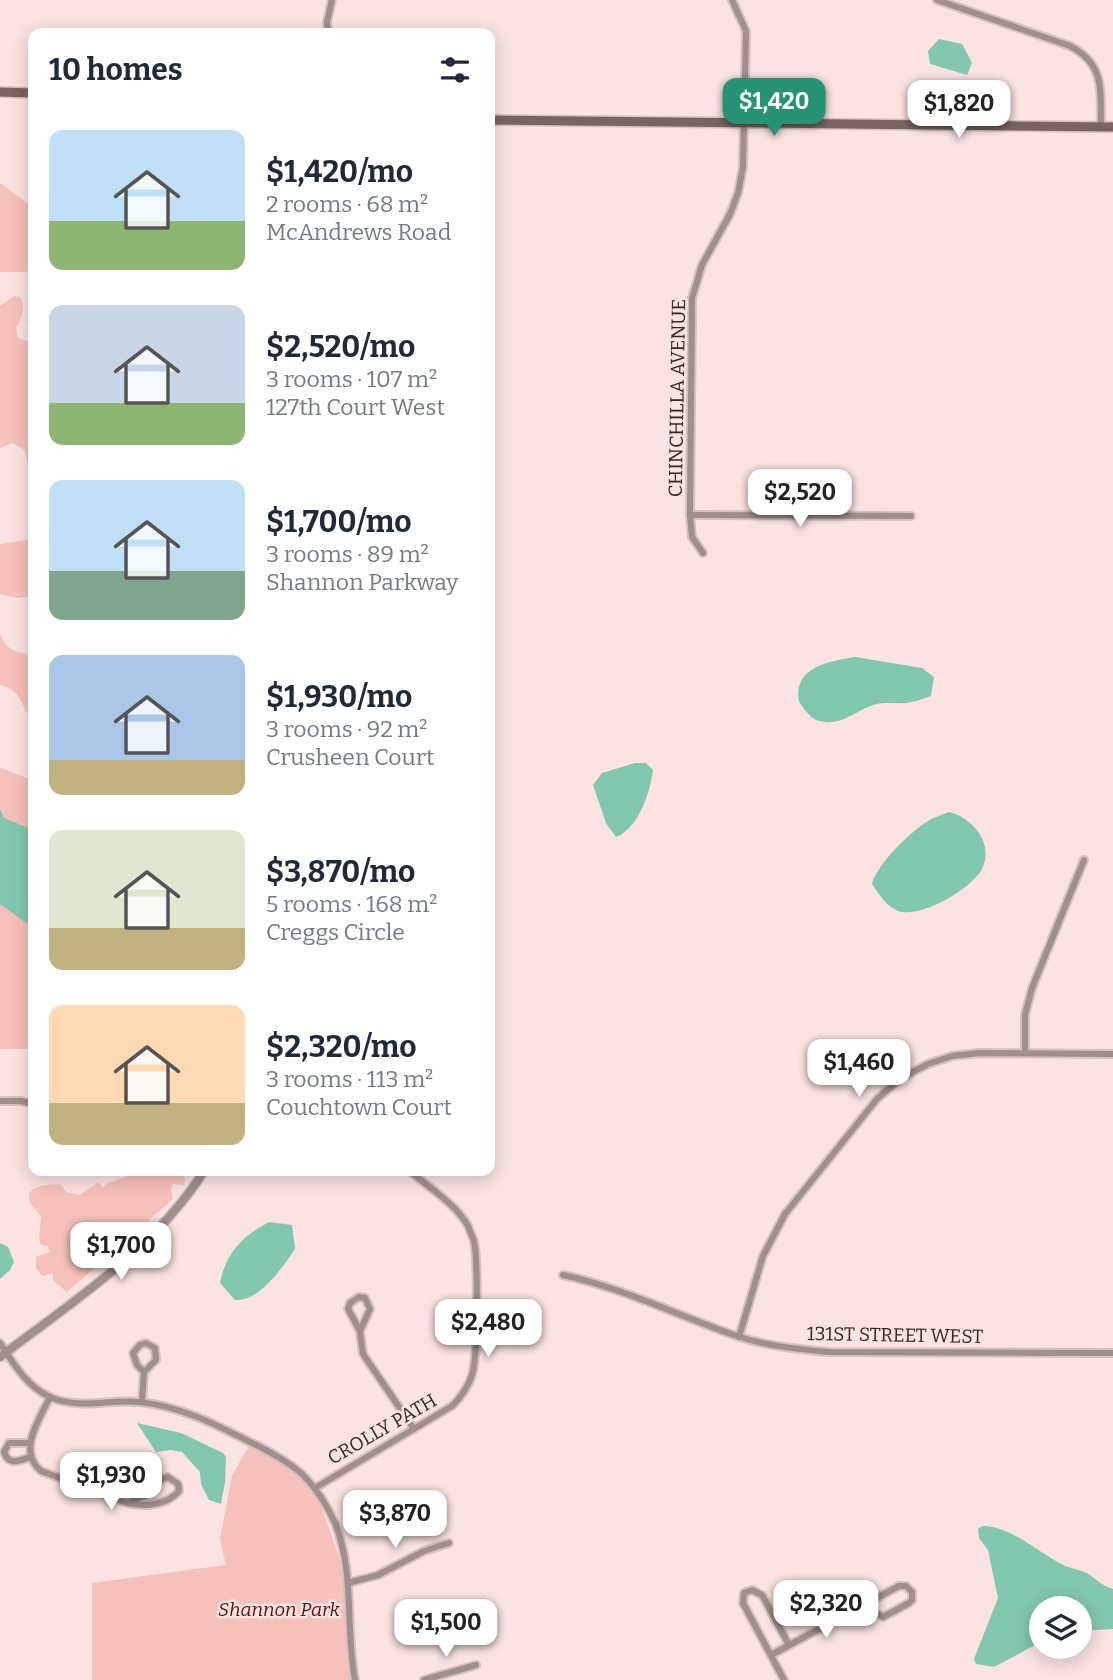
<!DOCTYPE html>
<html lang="en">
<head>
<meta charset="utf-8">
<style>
	body { margin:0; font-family:Bitter,serif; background:#f2f2f3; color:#1f2937; height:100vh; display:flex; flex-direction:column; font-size:26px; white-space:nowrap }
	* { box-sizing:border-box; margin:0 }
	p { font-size:23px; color:#747a83 }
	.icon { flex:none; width:38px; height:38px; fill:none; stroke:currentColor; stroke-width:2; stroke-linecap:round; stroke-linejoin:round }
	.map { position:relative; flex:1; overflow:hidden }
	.details { position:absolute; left:28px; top:28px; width:467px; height:1148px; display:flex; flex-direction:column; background:#fff; border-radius:14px; box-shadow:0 4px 18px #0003 }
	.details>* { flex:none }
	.buttons { position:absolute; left:1029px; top:1596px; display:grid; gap:14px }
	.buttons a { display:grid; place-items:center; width:63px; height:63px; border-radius:50%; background:#fff; box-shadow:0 4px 18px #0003; font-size:35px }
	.price { position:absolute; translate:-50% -60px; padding:0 16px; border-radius:14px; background:#fff; color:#222; font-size:23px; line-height:46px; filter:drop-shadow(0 2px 4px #0008) }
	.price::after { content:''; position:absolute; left:50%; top:42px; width:21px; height:16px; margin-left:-10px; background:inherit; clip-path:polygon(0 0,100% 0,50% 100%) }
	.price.on { background:#269474; color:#fff }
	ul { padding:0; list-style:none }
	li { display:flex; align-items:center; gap:21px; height:175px; padding:0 21px }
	li span { display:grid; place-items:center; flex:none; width:196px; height:140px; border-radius:14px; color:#555 }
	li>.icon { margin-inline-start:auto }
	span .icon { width:84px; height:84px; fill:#fffc; stroke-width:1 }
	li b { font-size:30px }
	h2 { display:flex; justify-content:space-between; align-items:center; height:84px; padding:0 21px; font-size:30px }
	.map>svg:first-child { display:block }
	.green { fill:#f7c1bb }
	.water { fill:#82c8ae }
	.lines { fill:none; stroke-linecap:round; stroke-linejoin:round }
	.minor-casing { stroke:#d6c1be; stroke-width:10 }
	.tertiary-casing { stroke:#d6c1be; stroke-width:11 }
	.secondary-casing { stroke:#d6c1be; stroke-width:12 }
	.minor { stroke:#9f8f8d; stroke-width:6 }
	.tertiary { stroke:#9f8f8d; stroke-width:8 }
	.secondary { stroke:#7a6461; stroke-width:9 }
	.labels { text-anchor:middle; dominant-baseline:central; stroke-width:5; stroke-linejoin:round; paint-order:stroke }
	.street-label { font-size:19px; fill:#342624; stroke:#fae3e0 }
	.park-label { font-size:19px; font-style:italic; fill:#5c0e0e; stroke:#fae3e0 }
</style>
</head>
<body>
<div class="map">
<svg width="1113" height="1680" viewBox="0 0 1113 1680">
	<rect width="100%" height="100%" fill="#fae3e0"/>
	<!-- green -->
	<g class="green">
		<path d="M 0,183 L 31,206 L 33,269 L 26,272 L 0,272 Z"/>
		<path d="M 14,296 L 20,297 C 26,308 22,318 16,328 L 18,338 L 33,343 L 33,467 L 28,466 L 25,450 L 12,443 L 0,448 L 0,306 Z"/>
		<path d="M 33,539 L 33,596 L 17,598 L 0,594 L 0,544 Z"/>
		<path d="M 0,633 C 6,651 16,652 33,655 L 33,725 C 23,709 22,689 0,685 Z"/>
		<path d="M 0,768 L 27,778 L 33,777 L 33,1049 L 0,1049 Z"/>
		<path d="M 157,1171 L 181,1172 L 185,1178 L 184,1185 L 173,1184 L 171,1191 L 173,1199 L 67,1292 L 53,1280 L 53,1273 L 42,1276 L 36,1268 L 36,1257 L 50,1252 L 48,1246 L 41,1245 L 39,1239 L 41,1216 C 38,1212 32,1207 30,1202 C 24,1184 50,1185 60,1184 L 66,1192 L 80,1195 L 98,1182 L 103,1188 L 107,1183 C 123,1180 138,1168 152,1176 Z"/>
		<path d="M 251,1442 L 315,1488 L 348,1583 L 357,1680 L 92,1680 L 92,1583 L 226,1565 L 220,1539 L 232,1476 Z"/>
	</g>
	<!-- water -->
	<g class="water">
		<path d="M 939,39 L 962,44 L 972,63 L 967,75 L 930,64 L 928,51 Z"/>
		<path d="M 855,657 L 922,668 L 934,677 L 931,696 C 922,699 913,703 904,703 C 896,704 886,702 877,704 C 857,708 842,729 816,720 C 811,718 801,706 799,701 C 793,667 830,661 855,657 Z"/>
		<path d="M 635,763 L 646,763 L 653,770 C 650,792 639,828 616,837 L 606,823 L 593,785 L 602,773 Z"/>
		<path d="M 0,809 L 4,818 L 33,830 L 33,928 L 0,904 Z"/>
		<path d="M 949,812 C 972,817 995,844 982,869 C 971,889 921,919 898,911 C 886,906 879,894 872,884 C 877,864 910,832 928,821 C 934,817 942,815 949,812 Z"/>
		<path d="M 269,1222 L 292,1225 L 295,1249 C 282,1268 259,1302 235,1300 L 220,1283 C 226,1252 243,1236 269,1222 Z"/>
		<path d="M 0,1243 L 8,1247 L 14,1262 L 10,1270 L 0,1279 Z"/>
		<path d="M 137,1423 L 181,1433 L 223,1453 L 226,1457 L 225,1482 L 221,1504 L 209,1500 L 201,1484 L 200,1472 L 182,1452 L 171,1450 L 156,1452 Z"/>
		<path d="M 982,1526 C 1012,1526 1038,1553 1065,1566 C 1073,1569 1083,1570 1090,1575 C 1098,1581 1103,1586 1113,1589 L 1113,1629 L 1080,1631 L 1080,1608 L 1041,1608 L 1041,1642 L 994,1667 L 976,1664 L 974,1659 L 998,1598 L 988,1550 L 979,1538 L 978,1529 Z"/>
	</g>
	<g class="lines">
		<!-- minor casing -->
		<g class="minor-casing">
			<g id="minor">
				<path d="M 937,0 L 1070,46 C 1106,65 1100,91 1101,127"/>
				<path d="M 328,33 L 327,22 L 332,0"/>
				<path d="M 690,515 L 911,516"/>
				<path d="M 703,553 L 692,537 L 690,515 L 692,298 L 702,265 L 730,214 L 738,193 L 743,167 L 746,31 L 732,0"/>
				<path d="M 1025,1053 L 1025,1015 L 1032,988 L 1084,860"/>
				<path d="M 0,1101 L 21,1101 L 33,1104"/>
				<path d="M 563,1275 C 624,1288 678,1316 737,1336 C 766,1346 797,1349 828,1352 L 1113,1353"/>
				<path d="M 360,1331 L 348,1309 L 350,1303 L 359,1297 L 365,1298 L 370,1309 L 360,1331 L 363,1354 L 414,1429"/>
				<path d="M 739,1337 L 763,1256 L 785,1214 L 877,1099 L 901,1078 L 928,1064 L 952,1056 L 979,1053 L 1113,1054"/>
				<path d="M 0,1343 C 13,1363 27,1387 50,1397 C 79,1410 109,1399 139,1402 C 179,1406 213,1423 248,1441 C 267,1450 286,1460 302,1474 C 316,1488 327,1505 335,1523 C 355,1572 345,1628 355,1680"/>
				<path d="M 50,1397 C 39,1420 17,1450 41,1471 L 127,1503 C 145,1507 166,1506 179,1491 L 178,1484 L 168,1477 L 162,1479 L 146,1495 L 127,1503"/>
				<path d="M 142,1402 L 144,1372 L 156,1360 L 155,1348 L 146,1343 L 140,1345 L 133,1353 L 137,1365 L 144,1372"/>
				<path d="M 29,1443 L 9,1443 L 4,1452 C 9,1467 20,1460 31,1457"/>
				<path d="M 315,1488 L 452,1406 C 461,1397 468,1387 472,1375 C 478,1358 478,1259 474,1241 C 472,1236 470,1231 468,1226 C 456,1204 428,1187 410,1171"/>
				<path d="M 348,1583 L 378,1575 L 424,1551 L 449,1543"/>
				<path d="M 771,1655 L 899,1586 L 906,1586 L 912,1592 L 912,1600 L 909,1603 L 883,1617 L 874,1612 L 868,1602"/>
				<path d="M 424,1680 L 476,1665"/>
				<path d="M 784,1680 L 743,1603 L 744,1593 L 752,1590 L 762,1595 L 789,1645"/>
			</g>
		</g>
		<!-- tertiary casing -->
		<g class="tertiary-casing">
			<path id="tertiary" d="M 0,1357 C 72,1302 155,1249 204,1171"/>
		</g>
		<!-- secondary casing -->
		<g class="secondary-casing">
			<g id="secondary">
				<path d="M 0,92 L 33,93"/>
				<path d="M 490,120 L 1113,127"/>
			</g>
		</g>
		<!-- minor -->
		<use href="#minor" class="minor"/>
		<!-- tertiary -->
		<use href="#tertiary" class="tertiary"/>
		<!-- secondary -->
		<use href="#secondary" class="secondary"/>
	</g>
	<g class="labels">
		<!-- street labels -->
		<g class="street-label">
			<text transform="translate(677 398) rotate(-89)">CHINCHILLA AVENUE</text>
			<text transform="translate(895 1335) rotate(1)">131ST STREET WEST</text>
			<text transform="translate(382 1429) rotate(-30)">CROLLY PATH</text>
		</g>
		<!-- park labels -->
		<g class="park-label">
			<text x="279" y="1609">Shannon Park</text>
		</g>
	</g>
</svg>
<div class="buttons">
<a><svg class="icon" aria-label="layers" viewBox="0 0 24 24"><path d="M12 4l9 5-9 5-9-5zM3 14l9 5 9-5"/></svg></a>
</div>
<b class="price on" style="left:774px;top:138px">$1,420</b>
<b class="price" style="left:959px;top:140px">$1,820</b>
<b class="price" style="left:800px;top:529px">$2,520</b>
<b class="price" style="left:859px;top:1099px">$1,460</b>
<b class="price" style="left:121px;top:1282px">$1,700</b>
<b class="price" style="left:488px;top:1359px">$2,480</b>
<b class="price" style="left:111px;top:1512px">$1,930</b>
<b class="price" style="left:395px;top:1550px">$3,870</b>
<b class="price" style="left:826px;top:1640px">$2,320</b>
<b class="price" style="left:446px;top:1659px">$1,500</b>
<section class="details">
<h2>10 homes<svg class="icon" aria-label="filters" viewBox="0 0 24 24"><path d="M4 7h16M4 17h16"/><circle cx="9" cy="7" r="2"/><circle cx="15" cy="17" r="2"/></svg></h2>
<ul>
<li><span style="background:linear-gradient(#bfe0f5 65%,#8fb573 0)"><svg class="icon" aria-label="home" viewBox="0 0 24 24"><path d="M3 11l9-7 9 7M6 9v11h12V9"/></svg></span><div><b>$1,420/mo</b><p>2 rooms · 68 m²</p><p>McAndrews Road</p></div></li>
<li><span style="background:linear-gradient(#c9d6e8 70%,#8fb573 0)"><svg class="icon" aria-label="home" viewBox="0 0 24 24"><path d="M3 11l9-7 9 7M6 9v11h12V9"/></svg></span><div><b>$2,520/mo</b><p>3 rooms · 107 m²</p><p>127th Court West</p></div></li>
<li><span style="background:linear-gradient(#bfe0f5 65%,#7fa58c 0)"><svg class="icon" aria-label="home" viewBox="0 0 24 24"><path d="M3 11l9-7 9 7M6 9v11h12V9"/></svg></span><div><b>$1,700/mo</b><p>3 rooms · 89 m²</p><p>Shannon Parkway</p></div></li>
<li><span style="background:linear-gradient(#a9c7e8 75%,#c2b280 0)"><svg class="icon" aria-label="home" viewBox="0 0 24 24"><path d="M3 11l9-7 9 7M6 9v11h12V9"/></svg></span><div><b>$1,930/mo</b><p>3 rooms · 92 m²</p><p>Crusheen Court</p></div></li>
<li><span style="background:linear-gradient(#dfe7d0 70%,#c2b280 0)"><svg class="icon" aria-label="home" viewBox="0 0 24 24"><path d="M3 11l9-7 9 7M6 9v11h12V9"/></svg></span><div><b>$3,870/mo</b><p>5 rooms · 168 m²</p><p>Creggs Circle</p></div></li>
<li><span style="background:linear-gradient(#ffd9b3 70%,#c2b280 0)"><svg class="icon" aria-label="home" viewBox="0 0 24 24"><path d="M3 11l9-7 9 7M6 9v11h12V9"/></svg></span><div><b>$2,320/mo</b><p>3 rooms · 113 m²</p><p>Couchtown Court</p></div></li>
</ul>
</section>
</div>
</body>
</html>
